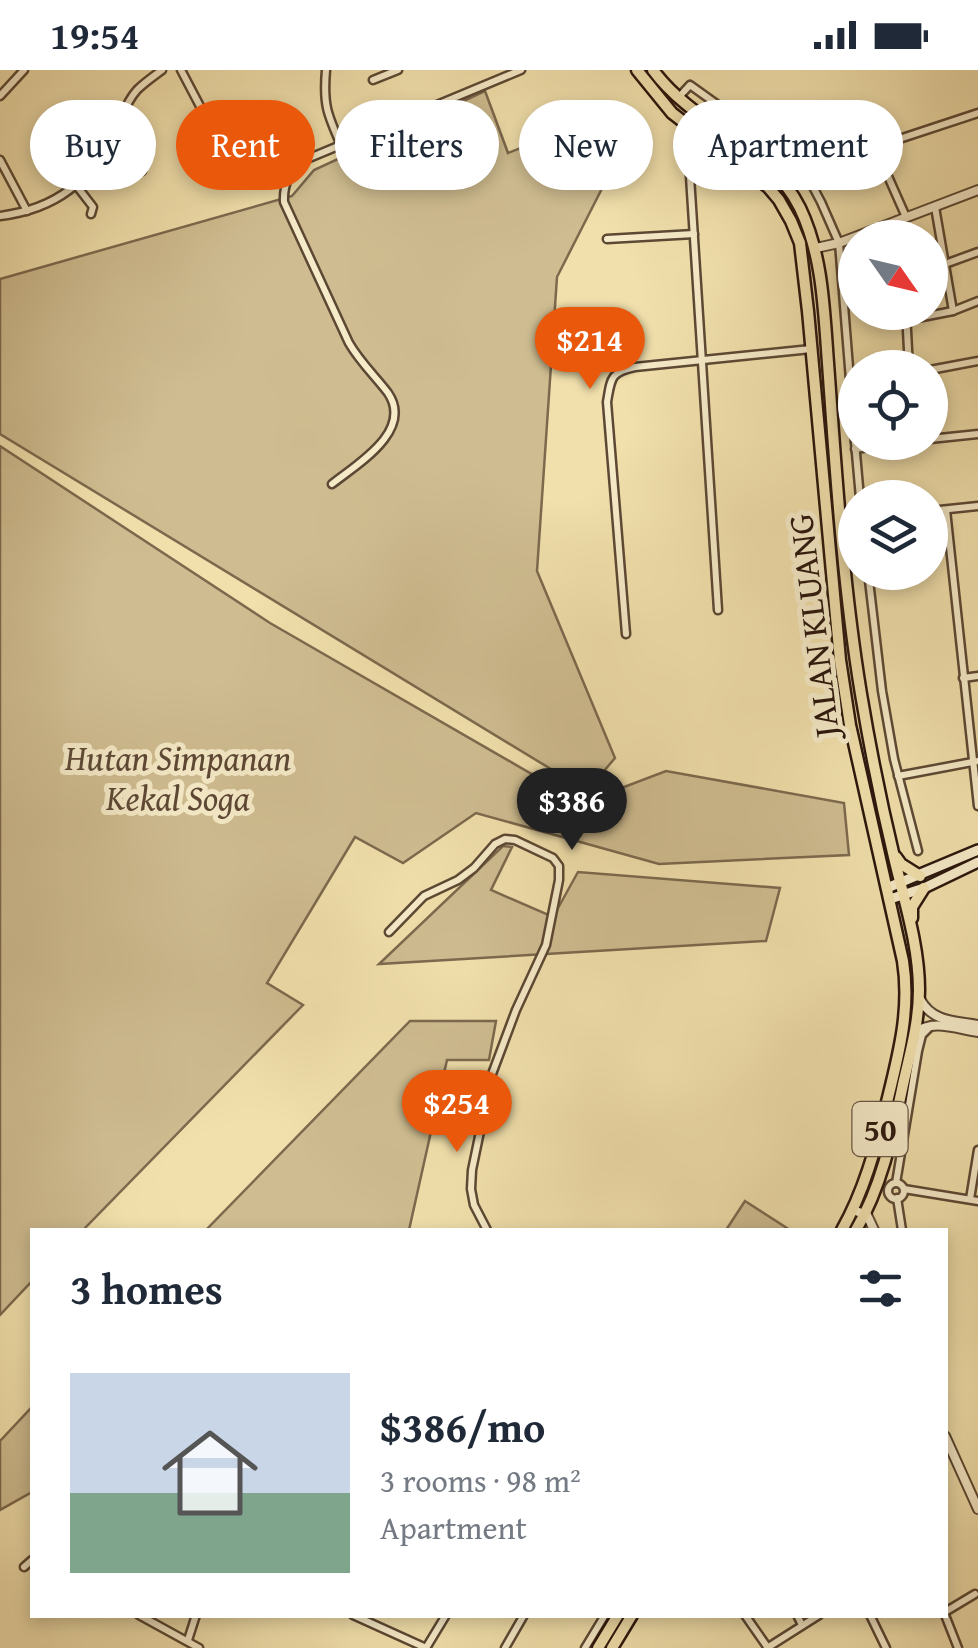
<!DOCTYPE html>
<html lang="en">
<head>
<meta charset="utf-8">
<style>
	body { margin:0; font-family:"Gentium Book Plus",serif; background:#f6f6f7; color:#1f2937; height:100vh; display:flex; flex-direction:column; font-size:38px; white-space:nowrap }
	* { box-sizing:border-box; margin:0 }
	p { font-size:32px; color:#747a83 }
	.icon { flex:none; width:55px; height:55px; fill:none; stroke:currentColor; stroke-width:2; stroke-linecap:round; stroke-linejoin:round }
	.map { position:relative; flex:1; overflow:hidden }
	.sheet { position:absolute; left:30px; top:1158px; width:918px; height:390px; display:flex; flex-direction:column; background:#fff; border-radius:0px; box-shadow:0 5px 15px #0003 }
	.sheet>* { flex:none }
	.guide { position:absolute; left:30px; top:30px; width:920px; height:90px; display:flex; gap:20px }
	.needle { width:65px; rotate:124deg }
	.tools { position:absolute; left:838px; top:150px; display:grid; gap:20px }
	.tools a { display:grid; place-items:center; width:110px; height:110px; border-radius:50%; background:#fff; box-shadow:0 5px 15px #0003; font-size:50px }
	.price { position:absolute; translate:-50% -85px; padding:0 22px; border-radius:35px; background:#ea580c; color:#fff; font-size:32px; line-height:65px; filter:drop-shadow(0 2px 5px #0008) }
	.price::after { content:''; position:absolute; left:50%; top:60px; width:30px; height:22px; margin-left:-15px; background:inherit; clip-path:polygon(0 0,100% 0,50% 100%) }
	.price.active { background:#222; color:#fff }
	ul { padding:0; list-style:none }
	li { display:flex; align-items:center; gap:30px; height:250px; padding:0 40px }
	li span { display:grid; place-items:center; flex:none; width:280px; height:200px; border-radius:0px; color:#555 }
	li>.icon { margin-inline-start:auto }
	span .icon { width:120px; height:120px; fill:#fffc; stroke-width:1 }
	li b { font-size:42px }
	h2 { display:flex; justify-content:space-between; align-items:center; height:120px; padding:0 40px; font-size:42px }
	.pill { padding:0 35px; border-radius:45px; background:#fff; box-shadow:0 5px 15px #0003; font-size:35px; line-height:90px }
	.pill.active { background:#ea580c; color:#fff }
	.status { display:flex; justify-content:space-between; align-items:center; height:70px; padding:0 50px; background:#fff; direction:ltr }
	.status svg { height:28px; fill:currentColor }
	.map>svg:first-child { display:block }
	.green { fill:#cfbd91; stroke:#7c694e; stroke-width:2.5 }
	.lines { fill:none; stroke-linecap:round; stroke-linejoin:round }
	.minor-casing { stroke:#5c4834; stroke-width:11 }
	.tertiary-casing { stroke:#5c4834; stroke-width:12 }
	.secondary-casing { stroke:#2a150c; stroke-width:14 }
	.trunk-casing { stroke:#2a150c; stroke-width:15 }
	.minor { stroke:#f6ebc9; stroke-width:6 }
	.tertiary { stroke:#f6ebc9; stroke-width:8 }
	.secondary { stroke:#f6ebc9; stroke-width:9 }
	.trunk { stroke:#f1e0ac; stroke-width:10 }
	.labels { text-anchor:middle; dominant-baseline:central; stroke-width:10; stroke-linejoin:round; paint-order:stroke }
	.shield { fill:#f6ebc9; stroke:#675545; stroke-width:2.5 }
	.shield-label { font-size:32px; font-weight:bold; fill:#2a150c }
	.street-label { font-size:35px; fill:#2a150c; stroke:#f6ebc9 }
	.park-label { font-size:35px; font-style:italic; fill:#5c4734; stroke:#f6ebc9 }
</style>
</head>
<body>
<div class="status"><b>19:54</b><svg viewBox="0 0 49 12"><path d="M0 12V9h3v3zM5 12V6h3v6zM10 12V3h3v9zM15 12V0h3v12zM26 1h20v11H26zM47 4h2v5h-2z"/></svg></div>
<div class="map">
<svg width="978" height="1578" viewBox="0 0 978 1578">
	<rect width="100%" height="100%" fill="#f1e0ac"/>
	<filter id="stains"><feTurbulence type="fractalNoise" baseFrequency=".002" numOctaves="4"/><feColorMatrix values="0 0 0 0 .2 0 0 0 0 .09 0 0 0 0 .02 0 0 0 .5 -.17"/></filter>
	<radialGradient id="worn" r=".72"><stop offset=".6" stop-color="#630" stop-opacity="0"/><stop offset="1" stop-color="#630" stop-opacity=".3"/></radialGradient>
	<!-- green -->
	<g class="green">
		<path d="M 485,21 L 508,83 L 559,63 L 569,99 L 619,85 L 557,207 L 537,501 L 615,688 L 587,721 L 0,364 L 0,209 L 292,126 L 314,100 Z"/>
		<path d="M 0,376 L 270,553 L 582,733 L 666,701 L 844,733 L 849,785 L 659,794 L 476,743 L 403,793 L 355,767 L 267,913 L 303,935 L 83,1160 L 32,1160 L 32,1211 L 0,1245 Z"/>
		<path d="M 503,776 L 512,777 L 491,820 L 553,847 L 578,802 L 780,818 L 766,871 L 379,894 Z"/>
		<path d="M 410,951 L 496,951 L 489,990 L 447,990 L 409,1160 L 206,1160 Z"/>
		<path d="M 745,1131 L 790,1160 L 726,1160 Z"/>
		<path d="M 32,1337 L 32,1422 L 0,1440 L 0,1371 Z"/>
	</g>
	<g class="lines">
		<!-- minor casing -->
		<g class="minor-casing">
			<g id="minor">
				<path d="M 181,0 L 212,59"/>
				<path d="M 326,0 C 323,34 327,44 341,75"/>
				<path d="M 373,10 L 398,0"/>
				<path d="M 0,26 L 24,0"/>
				<path d="M 679,27 L 690,15 L 796,91 L 804,100 L 821,132 L 839,173 L 855,372"/>
				<path d="M 52,52 L 84,108"/>
				<path d="M 116,60 L 142,101"/>
				<path d="M 875,77 L 978,43"/>
				<path d="M 0,90 L 27,141"/>
				<path d="M 689,91 L 718,540"/>
				<path d="M 804,100 L 855,65 L 866,65 L 875,77 L 906,147"/>
				<path d="M 76,115 L 93,137 L 91,144"/>
				<path d="M 935,137 L 953,241"/>
				<path d="M 0,146 C 56,139 90,112 115,61 C 122,47 126,32 137,20 C 144,13 154,6 162,0"/>
				<path d="M 896,151 L 898,168"/>
				<path d="M 607,169 L 694,164"/>
				<path d="M 945,194 L 978,182"/>
				<path d="M 906,242 L 909,298"/>
				<path d="M 907,250 L 953,241 L 978,231"/>
				<path d="M 930,300 L 978,291"/>
				<path d="M 930,369 L 978,364"/>
				<path d="M 855,372 L 860,428"/>
				<path d="M 855,379 L 905,372"/>
				<path d="M 332,414 C 356,395 414,361 388,323 C 375,306 360,292 349,273 L 284,132 C 283,112 291,100 307,89 L 521,0"/>
				<path d="M 946,440 L 978,736"/>
				<path d="M 930,441 L 978,436"/>
				<path d="M 841,448 L 855,446"/>
				<path d="M 868,502 L 882,621 L 894,689 L 918,781"/>
				<path d="M 626,564 L 607,332 C 611,309 610,302 635,297 L 811,279"/>
				<path d="M 963,608 L 978,606"/>
				<path d="M 898,706 L 978,691"/>
				<path d="M 389,862 L 424,826 L 458,810 L 474,798 L 495,774 L 505,769 L 515,770 L 553,788 L 559,796 L 559,810 L 546,875 L 516,940 L 492,1004 L 472,1100 L 471,1119 L 474,1135 L 487,1160"/>
				<path d="M 896,1113 L 918,981 L 922,965 L 932,955"/>
				<circle cx="896" cy="1121" r="8"/>
				<path d="M 904,1119 L 978,1131"/>
				<path d="M 897,1128 L 902,1160"/>
				<path d="M 970,1129 L 978,1080"/>
				<path d="M 24,1497 L 32,1490"/>
				<path d="M 945,1542 L 975,1524"/>
				<path d="M 139,1545 L 199,1578"/>
				<path d="M 353,1545 L 426,1578"/>
				<path d="M 745,1545 L 768,1578"/>
				<path d="M 797,1545 L 802,1555"/>
				<path d="M 870,1545 L 886,1578"/>
				<path d="M 945,1545 L 958,1578"/>
				<path d="M 188,1570 L 196,1545"/>
				<path d="M 426,1578 L 446,1545"/>
				<path d="M 505,1578 L 524,1545"/>
				<path d="M 585,1578 L 605,1545"/>
				<path d="M 767,1578 L 819,1545"/>
			</g>
		</g>
		<!-- tertiary casing -->
		<g class="tertiary-casing">
			<g id="tertiary">
				<path d="M 816,178 L 839,173 L 978,120"/>
				<path d="M 920,929 C 932,952 955,951 978,955"/>
				<path d="M 914,964 C 931,948 957,959 978,962"/>
				<path d="M 853,1140 L 867,1145 L 874,1160"/>
				<path d="M 945,1366 L 978,1439"/>
			</g>
		</g>
		<!-- secondary casing -->
		<g class="secondary-casing">
			<g id="secondary">
				<path d="M 887,818 L 978,780"/>
				<path d="M 890,829 L 924,818 L 978,792"/>
			</g>
		</g>
		<!-- trunk casing -->
		<g class="trunk-casing">
			<g id="trunk">
				<path d="M 637,0 L 672,43 L 768,117 L 779,130 L 791,151 L 800,173 L 808,241 L 840,590 L 850,655 L 903,891 C 911,941 898,987 886,1036 C 875,1080 864,1121 842,1160"/>
				<path d="M 653,0 C 694,56 770,76 800,138 C 823,186 824,241 828,293 C 836,403 843,515 861,624 C 870,678 881,733 894,787 C 904,830 919,875 919,920 C 919,951 911,980 904,1010 C 893,1061 883,1114 856,1160"/>
				<path d="M 896,787 L 901,794 L 920,806"/>
				<path d="M 912,848 L 912,837 L 924,818"/>
				<path d="M 598,1578 L 618,1545"/>
				<path d="M 612,1578 L 632,1545"/>
			</g>
		</g>
		<!-- minor -->
		<use href="#minor" class="minor"/>
		<!-- tertiary -->
		<use href="#tertiary" class="tertiary"/>
		<!-- secondary -->
		<use href="#secondary" class="secondary"/>
		<!-- trunk -->
		<use href="#trunk" class="trunk"/>
	</g>
	<g class="labels">
		<!-- shield labels -->
		<rect class="shield" x="852.5" y="1032" width="55" height="54" rx="8"/>
		<g class="shield-label">
			<text x="880" y="1059">50</text>
		</g>
		<!-- street labels -->
		<g class="street-label">
			<text transform="translate(813 556) rotate(-97)">JALAN KLUANG</text>
		</g>
		<!-- park labels -->
		<g class="park-label">
			<text x="178" y="687">Hutan Simpanan<tspan x="178" dy="40">Kekal Soga</tspan></text>
		</g>
	</g>
	<rect width="100%" height="100%" filter="url(#stains)"/>
	<rect width="100%" height="100%" fill="url(#worn)"/>
</svg>
<div class="tools">
<a><svg class="needle" viewBox="-14 -14 28 28"><path d="M0-13l5 13h-10z" fill="#e53935"/><path d="M0 13l5-13h-10z" fill="#747a83"/></svg></a>
<a><svg class="icon" aria-label="locate" viewBox="0 0 24 24"><circle cx="12" cy="12" r="6"/><path d="M12 2v4M12 18v4M2 12h4M18 12h4"/></svg></a>
<a><svg class="icon" aria-label="layers" viewBox="0 0 24 24"><path d="M12 4l9 5-9 5-9-5zM3 14l9 5 9-5"/></svg></a>
</div>
<b class="price" style="left:590px;top:322px">$214</b>
<b class="price active" style="left:572px;top:783px">$386</b>
<b class="price" style="left:457px;top:1085px">$254</b>
<div class="guide">
<a class="pill">Buy</a>
<a class="pill active">Rent</a>
<a class="pill">Filters</a>
<a class="pill">New</a>
<a class="pill">Apartment</a>
</div>
<section class="sheet">
<h2>3 homes<svg class="icon" aria-label="filters" viewBox="0 0 24 24"><path d="M4 7h16M4 17h16"/><circle cx="9" cy="7" r="2"/><circle cx="15" cy="17" r="2"/></svg></h2>
<ul>
<li><span style="background:linear-gradient(#c9d6e8 60%,#7fa58c 0)"><svg class="icon" aria-label="home" viewBox="0 0 24 24"><path d="M3 11l9-7 9 7M6 9v11h12V9"/></svg></span><div><b>$386/mo</b><p>3 rooms · 98 m²</p><p>Apartment</p></div></li>
</ul>
</section>
</div>
</body>
</html>
